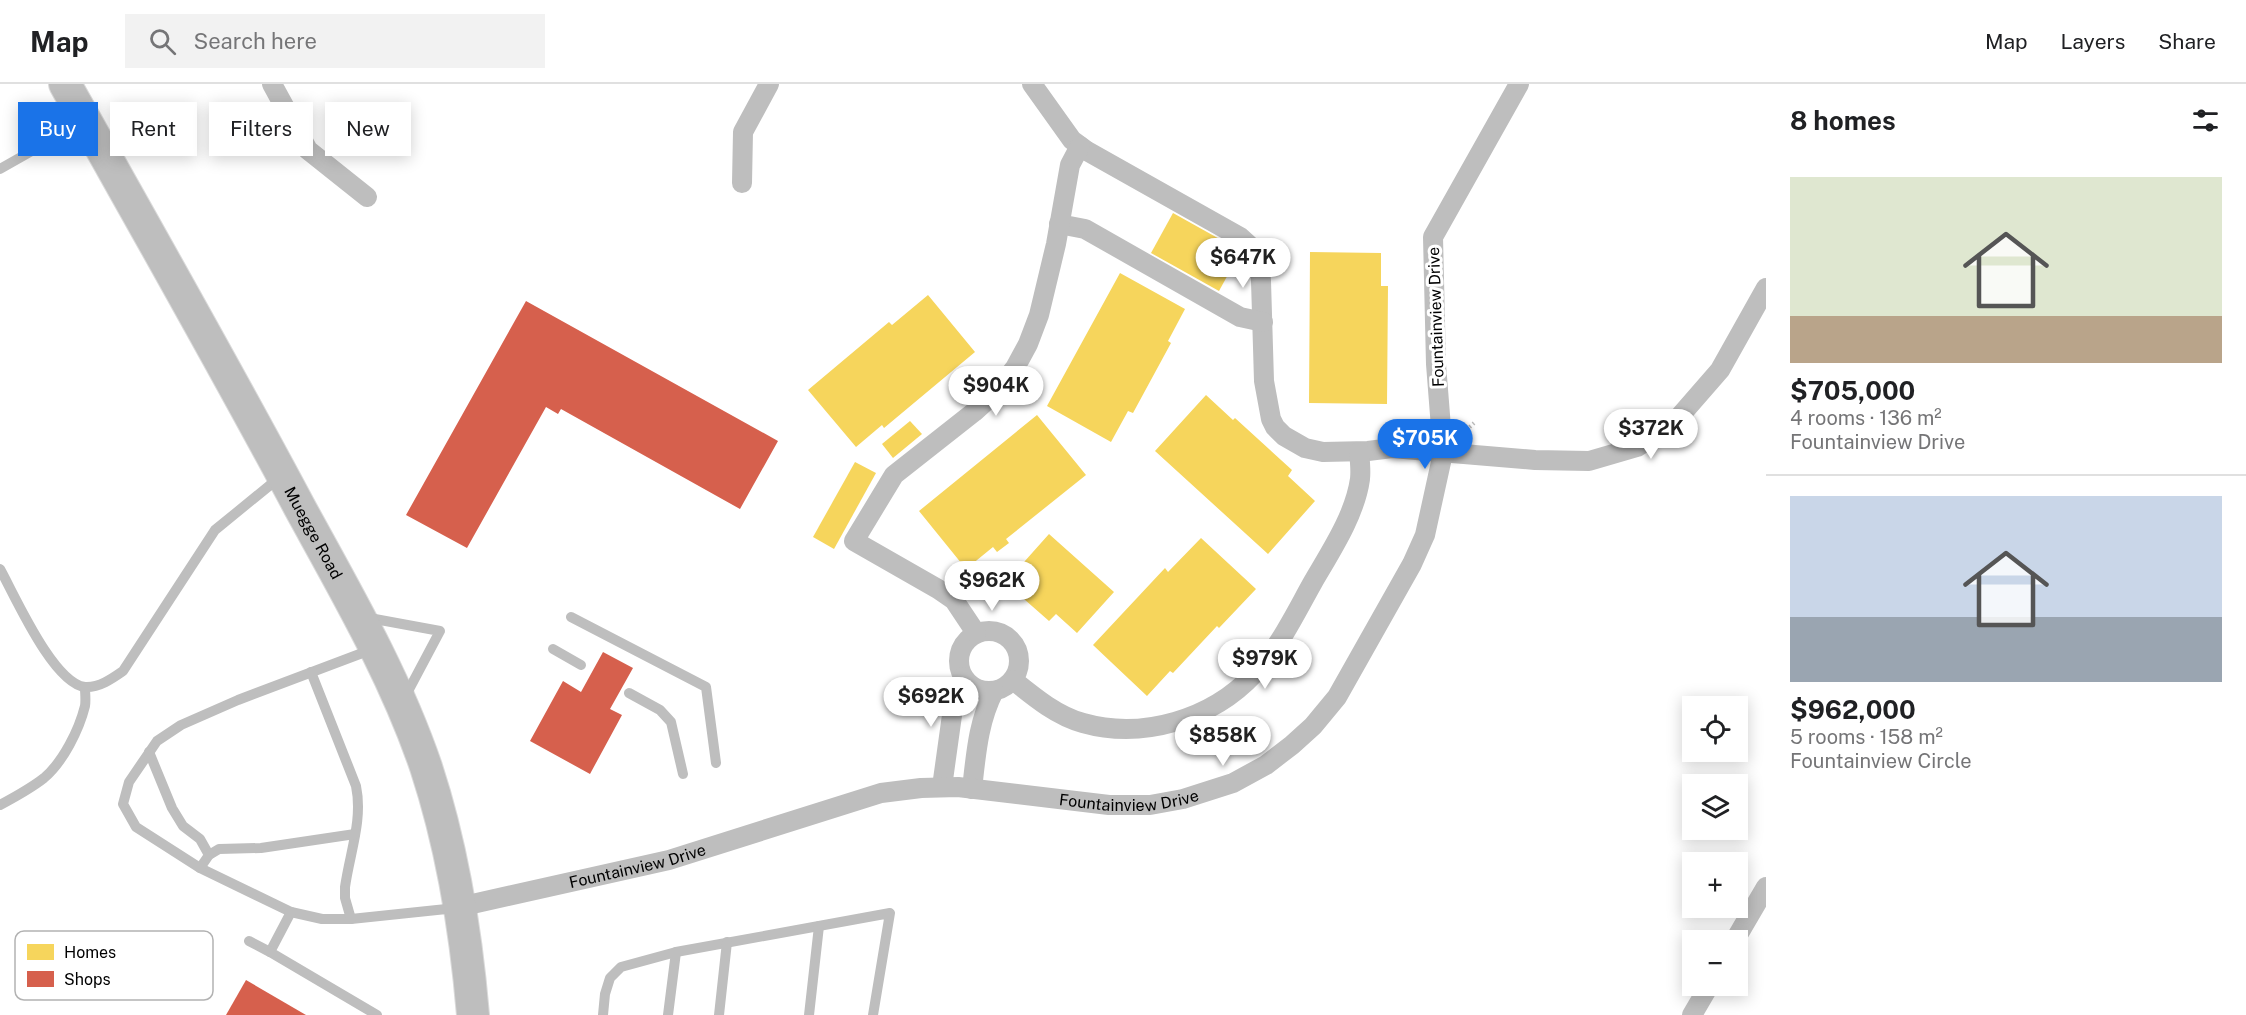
<!DOCTYPE html>
<html lang="en">
<head>
<meta charset="utf-8">
<style>
	body { margin:0; font-family:"Public Sans",sans-serif; background:#f2f2f2; color:#202124; height:100vh; display:flex; flex-direction:column; font-size:22px; white-space:nowrap }
	* { box-sizing:border-box; margin:0 }
	p { font-size:20px; color:#757577 }
	.icon { flex:none; width:33px; height:33px; fill:none; stroke:currentColor; stroke-width:2; stroke-linecap:round; stroke-linejoin:round }
	.map { position:relative; flex:1; overflow:hidden }
	.side { display:flex; flex-direction:column; background:#fff; width:480px }
	.side>* { flex:none }
	.banner { position:absolute; left:18px; top:18px; width:570px; height:54px; display:flex; gap:12px }
	.fabs { position:absolute; left:1682px; top:612px; display:grid; gap:12px }
	.fabs a { display:grid; place-items:center; width:66px; height:66px; border-radius:0px; background:#fff; box-shadow:0 3px 15px #0003; font-size:30px }
	.price { position:absolute; translate:-50% -51px; padding:0 14px; border-radius:21px; background:#fff; color:#222; font-size:20px; line-height:39px; filter:drop-shadow(0 2px 3px #0008) }
	.price::after { content:''; position:absolute; left:50%; top:36px; width:18px; height:14px; margin-left:-9px; background:inherit; clip-path:polygon(0 0,100% 0,50% 100%) }
	.price.selected { background:#1a73e8; color:#fff }
	ul { padding:0; list-style:none }
	li { display:grid; align-content:center; gap:12px; height:318px; padding:0 24px }
	li+li { border-top:2px solid #e0e0e0 }
	li span { display:grid; place-items:center; height:186px; border-radius:0px; color:#555 }
	li>.icon { margin-inline-start:auto }
	span .icon { width:108px; height:108px; fill:#fffc; stroke-width:1 }
	li b { font-size:26px }
	h2 { display:flex; justify-content:space-between; align-items:center; height:72px; padding:0 24px; font-size:26px }
	.tag { padding:0 21px; border-radius:0px; background:#fff; box-shadow:0 3px 15px #0003; font-size:21px; line-height:54px }
	.tag.selected { background:#1a73e8; color:#fff }
	header { display:flex; align-items:center; gap:36px; box-sizing:border-box; height:84px; padding:0 30px; background:#fff; border-bottom:2px solid #e0e0e0 }
	header strong { font-size:28px }
	nav { display:flex; gap:33px; margin-inline-start:auto; font-size:21px }
	.search { width:420px; height:54px; background:#f2f2f2; display:flex; align-items:center; gap:15px; box-sizing:border-box; padding:0 21px; border-radius:0px; color:#757577; font-size:22px }
	main { display:flex; flex:1; min-height:0 }
	.map>svg:first-child { display:block }
	.homes { fill:#f6d55c }
	.shops { fill:#d6604d }
	.lines { fill:none; stroke-linecap:round; stroke-linejoin:round }
	.primary-casing { stroke:#dbdbdb; stroke-width:34 }
	.path { stroke:#b9b9b9; stroke-width:4; stroke-dasharray:1.5 3; stroke-linecap:butt }
	.service { stroke:#bebebe; stroke-width:10 }
	.minor { stroke:#bebebe; stroke-width:20 }
	.primary { stroke:#bebebe; stroke-width:32 }
	.labels { text-anchor:middle; dominant-baseline:central; stroke-width:6; stroke-linejoin:round; paint-order:stroke }
	.street-label { font-size:16px; fill:#000; stroke:#fff }
	.key { fill:#fff; stroke:#b2b2b2; stroke-width:1.5 }
	.key-label { font-size:16px; fill:#000 }
</style>
</head>
<body>
<header>
<strong>Map</strong>
<div class="search"><svg class="icon" aria-label="search" viewBox="0 0 24 24"><circle cx="10" cy="10" r="6"/><path d="M15 15l6 6"/></svg>Search here</div>
<nav><a>Map</a><a>Layers</a><a>Share</a></nav>
</header>
<main>
<div class="map">
<svg width="1766" height="931" viewBox="0 0 1766 931">
	<rect width="100%" height="100%" fill="#fff"/>
	<!-- homes -->
	<g class="homes">
		<path d="M 1173,129 L 1241,167 L 1219,207 L 1151,169 Z"/>
		<path d="M 1310,168 L 1381,169 L 1381,202 L 1388,202 L 1387,320 L 1309,319 Z"/>
		<path d="M 1120,189 L 1185,225 L 1168,257 L 1171,259 L 1133,329 L 1128,327 L 1111,358 L 1047,322 Z"/>
		<path d="M 928,211 L 975,268 L 884,344 L 882,341 L 856,363 L 808,306 L 889,238 L 892,241 Z"/>
		<path d="M 1206,311 L 1233,336 L 1235,334 L 1292,386 L 1288,392 L 1315,417 L 1268,470 L 1155,367 Z"/>
		<path d="M 1037,331 L 1086,391 L 1006,455 L 1009,459 L 997,468 L 993,463 L 966,485 L 919,427 Z"/>
		<path d="M 910,337 L 922,350 L 893,374 L 882,360 Z"/>
		<path d="M 855,378 L 876,389 L 834,465 L 813,453 Z"/>
		<path d="M 1049,450 L 1114,508 L 1077,549 L 1056,530 L 1049,537 L 1015,507 L 1025,497 L 1015,488 Z"/>
		<path d="M 1201,454 L 1256,505 L 1219,544 L 1217,542 L 1173,589 L 1170,587 L 1147,612 L 1093,561 L 1165,484 L 1168,488 Z"/>
	</g>
	<!-- shops -->
	<g class="shops">
		<path d="M 526,217 L 778,357 L 740,425 L 561,325 L 558,330 L 546,323 L 467,464 L 406,431 Z"/>
		<path d="M 603,568 L 633,584 L 610,625 L 622,631 L 590,690 L 530,657 L 563,597 L 581,608 Z"/>
		<path d="M 246,896 L 306,931 L 226,931 Z"/>
	</g>
	<g class="lines">
		<!-- primary casing -->
		<g class="primary-casing">
			<g id="primary">
				<path id="s2" d="M 65,0 C 144,141 224,281 300,424 C 346,508 395,592 426,683 C 452,762 466,848 473,931"/>
			</g>
		</g>
		<!-- path -->
		<path class="path" d="M 1463,349 L 1474,339"/>
		<!-- service -->
		<g class="service">
			<path d="M 0,85 L 83,38"/>
			<path d="M 0,485 C 15,512 53,599 85,603 C 99,604 113,594 123,587 L 215,446 L 280,393"/>
			<path d="M 364,533 L 440,547 L 405,613"/>
			<path d="M 571,533 L 706,603 L 716,679"/>
			<path d="M 373,565 L 238,616 L 181,641 L 157,657 L 129,698 L 123,720 L 136,743 L 200,784 L 291,828 L 322,835 L 351,835 L 456,824"/>
			<path d="M 553,565 L 581,581"/>
			<path d="M 311,588 L 356,702 C 363,736 350,768 345,803 L 345,814 L 351,835"/>
			<path d="M 629,609 L 660,626 L 671,638 L 683,690"/>
			<path d="M 149,668 L 172,724 L 183,742 L 200,755 L 209,771"/>
			<path d="M 0,721 C 15,713 30,705 44,694 C 63,678 79,646 85,622 C 86,616 85,609 85,603"/>
			<path d="M 200,784 L 209,771 L 219,765 L 261,764 L 355,750"/>
			<path d="M 291,828 L 270,868 L 377,931"/>
			<path d="M 249,857 L 270,868"/>
			<path d="M 603,931 L 605,910 L 610,894 L 621,883 L 676,868 L 890,829 L 873,931"/>
			<path d="M 668,931 L 676,868"/>
			<path d="M 719,931 L 727,858"/>
			<path d="M 809,931 L 819,842"/>
		</g>
		<!-- minor -->
		<g class="minor">
			<path d="M 272,0 L 308,66 L 367,113"/>
			<path d="M 1032,0 L 1072,56 L 1087,67 L 1240,153 L 1251,163 L 1259,175 L 1261,197 L 1264,297 L 1271,335 L 1275,343 L 1284,352 L 1305,364 L 1323,368 L 1368,367 L 1392,364 L 1535,376 L 1589,377 L 1637,363 L 1673,340 L 1720,286 L 1766,204"/>
			<path d="M 742,99 L 743,48 L 769,0"/>
			<path d="M 1059,140 L 1085,145 L 1240,233 L 1263,238"/>
			<circle cx="989" cy="577" r="30"/>
			<path d="M 976,549 L 954,516 L 938,505 L 854,457 L 894,391 L 974,328 L 996,308 L 1015,284 L 1028,260 L 1039,231 L 1056,160 L 1070,81 L 1080,62"/>
			<path d="M 1013,596 C 1034,613 1057,632 1083,639 C 1143,656 1212,635 1254,590 C 1279,564 1295,530 1313,498 C 1331,467 1355,431 1360,395 C 1361,386 1360,377 1359,368"/>
			<path d="M 942,703 L 953,624 L 963,593"/>
			<path d="M 972,705 C 976,671 978,638 994,607"/>
			<path id="s1" d="M 459,823 L 669,776 L 881,709 L 921,704 L 958,703 L 1109,721 L 1150,721 L 1183,715 L 1233,699 L 1266,681 L 1292,661 L 1313,642 L 1337,613 L 1412,480 L 1425,451 L 1443,369 L 1436,280 L 1433,153 L 1519,0"/>
			<path d="M 1735,856 L 1766,803"/>
			<path d="M 1692,931 L 1709,902"/>
		</g>
		<!-- primary -->
		<use href="#primary" class="primary"/>
	</g>
	<g class="labels">
		<!-- street labels -->
		<g class="street-label">
			<text transform="translate(1436 233) rotate(-92)">Fountainview Drive</text>
			<text stroke="none"><textPath href="#s2" startOffset="513">Muegge Road</textPath></text>
			<text stroke="none"><textPath href="#s1" startOffset="687">Fountainview Drive</textPath></text>
			<text stroke="none"><textPath href="#s1" startOffset="183">Fountainview Drive</textPath></text>
		</g>
	</g>
	<!-- legend -->
	<rect x="15" y="847" width="198" height="69" rx="9" class="key"/>
	<rect x="27" y="860" width="27" height="16" fill="#f6d55c"/>
	<rect x="27" y="887" width="27" height="16" fill="#d6604d"/>
	<g class="key-label">
		<text x="64" y="874">Homes</text>
		<text x="64" y="901">Shops</text>
	</g>
</svg>
<div class="fabs">
<a><svg class="icon" aria-label="locate" viewBox="0 0 24 24"><circle cx="12" cy="12" r="6"/><path d="M12 2v4M12 18v4M2 12h4M18 12h4"/></svg></a>
<a><svg class="icon" aria-label="layers" viewBox="0 0 24 24"><path d="M12 4l9 5-9 5-9-5zM3 14l9 5 9-5"/></svg></a>
<a>+</a>
<a>−</a>
</div>
<b class="price" style="left:1243px;top:205px">$647K</b>
<b class="price" style="left:996px;top:333px">$904K</b>
<b class="price" style="left:1651px;top:376px">$372K</b>
<b class="price selected" style="left:1425px;top:386px">$705K</b>
<b class="price" style="left:992px;top:528px">$962K</b>
<b class="price" style="left:1265px;top:606px">$979K</b>
<b class="price" style="left:931px;top:644px">$692K</b>
<b class="price" style="left:1223px;top:683px">$858K</b>
<div class="banner">
<a class="tag selected">Buy</a>
<a class="tag">Rent</a>
<a class="tag">Filters</a>
<a class="tag">New</a>
</div>
</div>
<section class="side">
<h2>8 homes<svg class="icon" aria-label="filters" viewBox="0 0 24 24"><path d="M4 7h16M4 17h16"/><circle cx="9" cy="7" r="2"/><circle cx="15" cy="17" r="2"/></svg></h2>
<ul>
<li><span style="background:linear-gradient(#dfe7d0 75%,#b9a48a 0)"><svg class="icon" aria-label="home" viewBox="0 0 24 24"><path d="M3 11l9-7 9 7M6 9v11h12V9"/></svg></span><div><b>$705,000</b><p>4 rooms · 136 m²</p><p>Fountainview Drive</p></div></li>
<li><span style="background:linear-gradient(#c9d6e8 65%,#9aa5b1 0)"><svg class="icon" aria-label="home" viewBox="0 0 24 24"><path d="M3 11l9-7 9 7M6 9v11h12V9"/></svg></span><div><b>$962,000</b><p>5 rooms · 158 m²</p><p>Fountainview Circle</p></div></li>
</ul>
</section>
</main>
</body>
</html>
